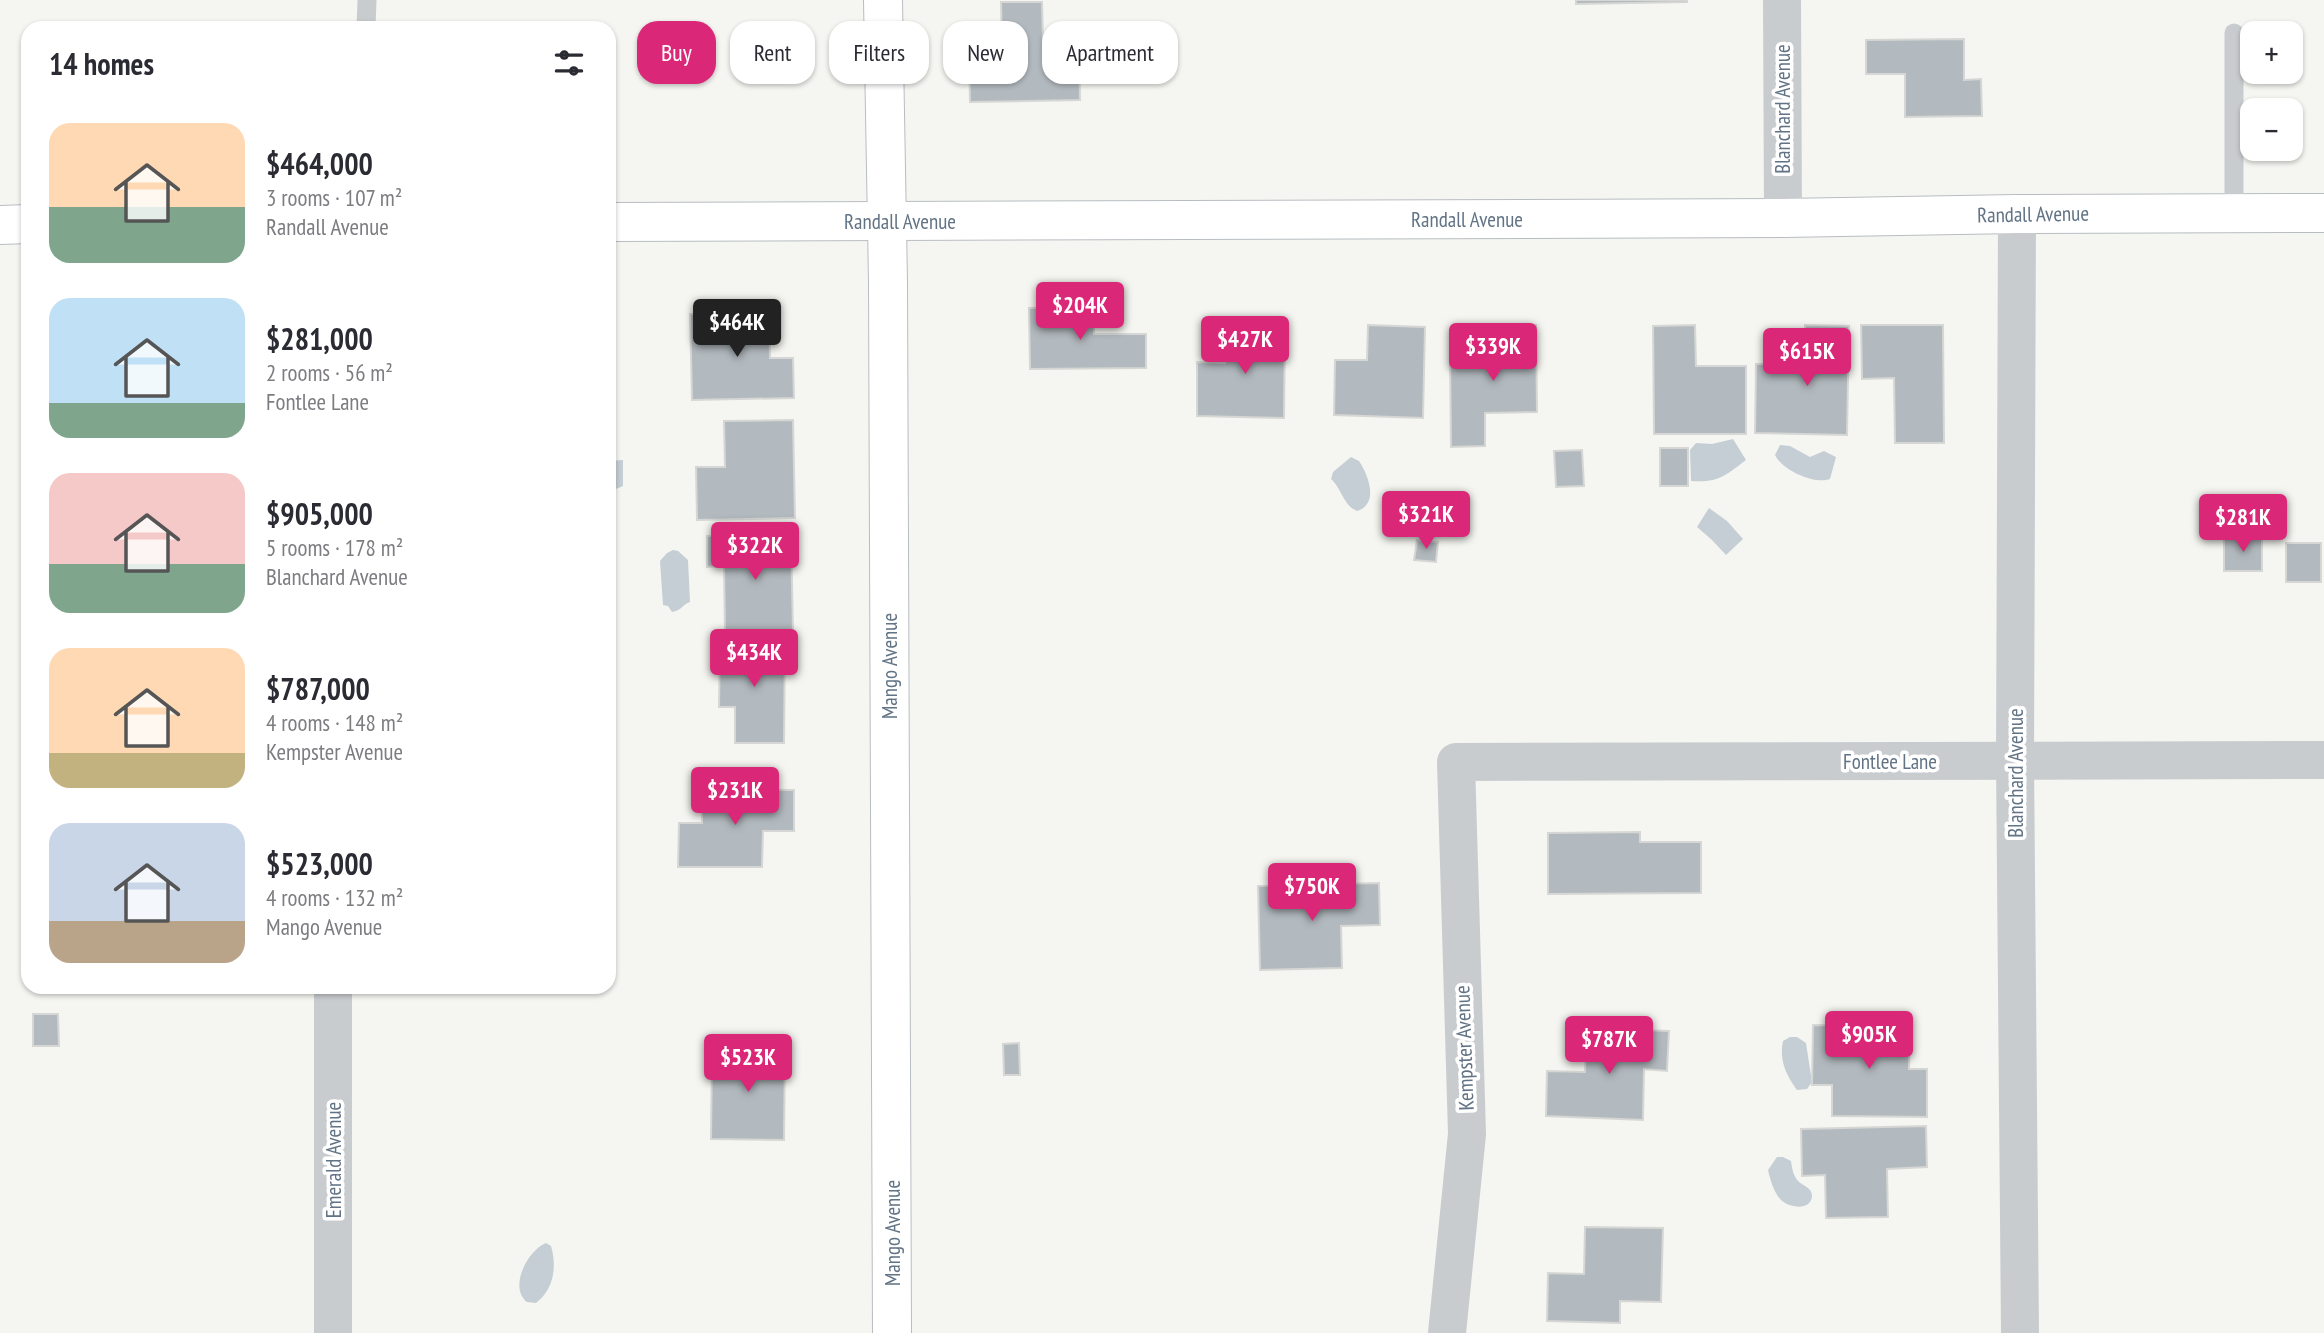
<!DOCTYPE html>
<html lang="en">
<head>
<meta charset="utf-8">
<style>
	body { margin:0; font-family:"PT Sans Narrow",sans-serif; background:#f2f2f3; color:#2b2b33; height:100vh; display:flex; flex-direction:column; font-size:26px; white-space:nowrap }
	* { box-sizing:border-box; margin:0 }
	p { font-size:23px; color:#7c7c81 }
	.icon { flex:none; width:38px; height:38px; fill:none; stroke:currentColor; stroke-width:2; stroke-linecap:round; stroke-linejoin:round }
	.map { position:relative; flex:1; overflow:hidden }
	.sheet { position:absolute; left:21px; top:21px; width:595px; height:973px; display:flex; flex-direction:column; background:#fff; border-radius:21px; box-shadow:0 2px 5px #0004 }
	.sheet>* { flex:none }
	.guide { position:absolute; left:637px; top:21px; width:665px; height:63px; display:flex; gap:14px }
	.buttons { position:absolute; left:2240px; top:21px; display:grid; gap:14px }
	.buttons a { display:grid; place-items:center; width:63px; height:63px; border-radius:14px; background:#fff; box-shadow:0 2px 5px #0004; font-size:35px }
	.price { position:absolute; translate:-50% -60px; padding:0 16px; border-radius:7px; background:#db2777; color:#fff; font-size:23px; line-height:46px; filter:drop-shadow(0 2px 4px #0008) }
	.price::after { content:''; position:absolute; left:50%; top:42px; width:21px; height:16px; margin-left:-10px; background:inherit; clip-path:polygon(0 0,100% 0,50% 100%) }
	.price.current { background:#222; color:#fff }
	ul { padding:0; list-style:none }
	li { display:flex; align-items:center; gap:21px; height:175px; padding:0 28px }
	li span { display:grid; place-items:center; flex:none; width:196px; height:140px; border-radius:21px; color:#555 }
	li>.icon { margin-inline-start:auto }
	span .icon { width:84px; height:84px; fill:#fffc; stroke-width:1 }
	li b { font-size:30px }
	h2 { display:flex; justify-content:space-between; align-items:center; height:84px; padding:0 28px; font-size:30px }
	.pill { padding:0 24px; border-radius:21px; background:#fff; box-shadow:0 2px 5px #0004; font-size:24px; line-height:63px }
	.pill.current { background:#db2777; color:#fff }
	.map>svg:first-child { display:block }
	.water { fill:#c5ced4 }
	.building { fill:#b3babf; stroke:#d6d7d4; stroke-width:2 }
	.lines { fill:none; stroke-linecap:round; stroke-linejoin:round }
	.secondary-casing { stroke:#b8bdc2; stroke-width:40 }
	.lane { stroke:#c9cccf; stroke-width:19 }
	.street { stroke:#c9cccf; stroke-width:38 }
	.secondary { stroke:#fff; stroke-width:38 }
	.labels { text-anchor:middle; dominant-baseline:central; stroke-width:7; stroke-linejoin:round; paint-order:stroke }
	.street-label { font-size:21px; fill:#617385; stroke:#fff }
</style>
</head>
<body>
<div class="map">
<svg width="2324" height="1333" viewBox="0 0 2324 1333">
	<rect width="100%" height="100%" fill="#f5f6f1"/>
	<!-- water -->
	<g class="water">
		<path d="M 1733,439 L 1746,460 C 1725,476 1718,483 1691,481 L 1690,450 L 1696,443 L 1712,444 Z"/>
		<path d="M 1780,445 L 1790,446 L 1810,457 L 1824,451 L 1836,457 L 1830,479 C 1815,485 1782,470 1775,455 Z"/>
		<path d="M 1351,457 L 1359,461 C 1369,476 1379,504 1357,511 C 1343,505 1342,489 1331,479 L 1333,472 Z"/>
		<path d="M 623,460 L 623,486 L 609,492 L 609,461 Z"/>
		<path d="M 1709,508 L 1727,521 L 1743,539 L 1726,555 L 1712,540 L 1697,527 Z"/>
		<path d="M 673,550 L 678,551 L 688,560 L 690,602 C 683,604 681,611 672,612 L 668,606 L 663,605 L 660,561 L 667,553 Z"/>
		<path d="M 1790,1037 L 1797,1037 L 1806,1043 L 1812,1082 L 1807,1089 L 1797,1090 C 1786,1075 1779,1060 1783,1041 Z"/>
		<path d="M 1777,1157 L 1783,1157 L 1791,1161 C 1792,1168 1793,1175 1798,1181 C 1804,1187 1812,1187 1812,1196 C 1811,1212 1788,1207 1781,1200 C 1774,1193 1770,1179 1768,1170 Z"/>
		<path d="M 546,1243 L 551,1246 C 557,1267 554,1289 536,1303 L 527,1302 C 508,1287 528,1250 546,1243 Z"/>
	</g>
	<!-- building -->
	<g class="building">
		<path d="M 1576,0 L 1687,0 L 1687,2 L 1576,4 Z"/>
		<path d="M 1001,2 L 1042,2 L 1043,38 L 1079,38 L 1080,100 L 970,102 L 969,49 L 1002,49 Z"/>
		<path d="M 1964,39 L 1964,80 L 1981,79 L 1982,116 L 1905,117 L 1905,74 L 1866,74 L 1866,40 Z"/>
		<path d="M 1094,307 L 1094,334 L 1146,334 L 1146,368 L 1030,369 L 1029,308 Z"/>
		<path d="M 769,312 L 770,358 L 793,358 L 794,398 L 692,400 L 690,314 Z"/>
		<path d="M 1368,325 L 1425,327 L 1423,418 L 1334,415 L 1335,360 L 1367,360 Z"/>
		<path d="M 1490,325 L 1536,325 L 1537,412 L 1485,413 L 1485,446 L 1451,447 L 1450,358 L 1491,357 Z"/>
		<path d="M 1695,325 L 1696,366 L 1746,366 L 1746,434 L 1654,434 L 1653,326 Z"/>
		<path d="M 1805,325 L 1849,326 L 1847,435 L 1755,433 L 1756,364 L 1805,364 Z"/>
		<path d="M 1861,325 L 1943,325 L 1944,443 L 1895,443 L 1894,378 L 1862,379 Z"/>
		<path d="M 1225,326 L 1285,327 L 1284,418 L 1197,416 L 1197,362 L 1225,363 Z"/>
		<path d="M 793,420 L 795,518 L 697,520 L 696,467 L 725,467 L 724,421 Z"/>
		<rect x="1660" y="448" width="28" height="38"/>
		<path d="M 1582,450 L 1584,486 L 1556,487 L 1554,451 Z"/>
		<path d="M 791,535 L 793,632 L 725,633 L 724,566 L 707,567 L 707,536 Z"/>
		<rect x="2224" y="538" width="38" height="33"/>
		<path d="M 1417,540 L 1438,542 L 1436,562 L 1414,560 Z"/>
		<rect x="2286" y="543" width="35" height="39"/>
		<path d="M 720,641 L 785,642 L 784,743 L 735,743 L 735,707 L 719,707 Z"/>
		<path d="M 702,789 L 794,790 L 794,831 L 763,831 L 762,867 L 678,867 L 679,823 L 702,823 Z"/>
		<path d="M 1640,832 L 1640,842 L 1701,842 L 1701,893 L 1548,894 L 1548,833 Z"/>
		<path d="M 1379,883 L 1380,925 L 1341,926 L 1342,968 L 1260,970 L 1258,886 Z"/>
		<path d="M 33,1014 L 58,1014 L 59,1046 L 33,1046 Z"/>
		<path d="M 1813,1025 L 1910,1027 L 1909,1069 L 1927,1069 L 1927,1117 L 1832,1116 L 1832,1085 L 1812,1085 Z"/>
		<path d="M 1587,1028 L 1669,1031 L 1667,1071 L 1644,1069 L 1643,1120 L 1546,1116 L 1547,1071 L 1585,1072 Z"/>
		<path d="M 1019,1043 L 1020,1075 L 1004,1075 L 1003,1044 Z"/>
		<path d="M 712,1049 L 785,1050 L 784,1140 L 711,1139 Z"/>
		<path d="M 1926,1126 L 1927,1167 L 1887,1169 L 1888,1217 L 1826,1218 L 1825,1175 L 1802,1176 L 1801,1129 Z"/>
		<path d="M 1585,1227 L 1663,1228 L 1661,1302 L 1620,1301 L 1620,1323 L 1547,1321 L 1548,1273 L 1584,1274 Z"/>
	</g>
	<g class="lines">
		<!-- secondary casing -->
		<g class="secondary-casing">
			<g id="secondary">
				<path d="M 883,0 L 888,282 L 892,1333"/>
				<path d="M 609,222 L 1783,218 L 2017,214 L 2324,213"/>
				<path d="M 0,225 L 28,224"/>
			</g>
		</g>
		<!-- lane -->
		<g class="lane">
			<path d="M 366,28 L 367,0"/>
			<path d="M 2234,33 L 2234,213"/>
		</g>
		<!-- street -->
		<g class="street">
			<path d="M 1782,0 L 1783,218"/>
			<path d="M 2017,214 L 2015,761 L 2020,1333"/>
			<path d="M 333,1333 L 333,987"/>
			<path d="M 1447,1333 L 1467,1134 L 1456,762 L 2324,760"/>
		</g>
		<!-- secondary -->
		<use href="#secondary" class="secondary"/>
	</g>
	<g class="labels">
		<!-- street labels -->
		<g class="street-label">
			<text transform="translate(1782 109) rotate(-90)">Blanchard Avenue</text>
			<text transform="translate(2033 214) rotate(-1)">Randall Avenue</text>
			<text x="1467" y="219">Randall Avenue</text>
			<text x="900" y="221">Randall Avenue</text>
			<text transform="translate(889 666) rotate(-90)">Mango Avenue</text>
			<text x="1890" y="761">Fontlee Lane</text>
			<text transform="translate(2015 773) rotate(-90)">Blanchard Avenue</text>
			<text transform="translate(1464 1048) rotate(-92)">Kempster Avenue</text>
			<text transform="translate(333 1160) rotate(-90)">Emerald Avenue</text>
			<text transform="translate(892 1233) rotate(-90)">Mango Avenue</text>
		</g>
	</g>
</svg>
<div class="buttons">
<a>+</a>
<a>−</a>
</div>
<b class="price" style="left:1080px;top:342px">$204K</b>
<b class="price current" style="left:737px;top:359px">$464K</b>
<b class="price" style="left:1245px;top:376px">$427K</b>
<b class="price" style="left:1493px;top:383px">$339K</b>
<b class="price" style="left:1807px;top:388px">$615K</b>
<b class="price" style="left:1426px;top:551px">$321K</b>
<b class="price" style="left:2243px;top:554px">$281K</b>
<b class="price" style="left:755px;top:582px">$322K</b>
<b class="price" style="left:754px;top:689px">$434K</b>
<b class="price" style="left:735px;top:827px">$231K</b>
<b class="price" style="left:1312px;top:923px">$750K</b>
<b class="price" style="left:1869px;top:1071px">$905K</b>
<b class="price" style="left:1609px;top:1076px">$787K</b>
<b class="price" style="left:748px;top:1094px">$523K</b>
<div class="guide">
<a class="pill current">Buy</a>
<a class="pill">Rent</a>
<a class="pill">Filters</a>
<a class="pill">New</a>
<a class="pill">Apartment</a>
</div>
<section class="sheet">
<h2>14 homes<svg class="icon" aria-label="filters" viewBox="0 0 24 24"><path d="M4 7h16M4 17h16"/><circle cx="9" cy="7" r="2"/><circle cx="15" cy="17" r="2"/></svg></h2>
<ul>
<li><span style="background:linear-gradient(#ffd9b3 60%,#7fa58c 0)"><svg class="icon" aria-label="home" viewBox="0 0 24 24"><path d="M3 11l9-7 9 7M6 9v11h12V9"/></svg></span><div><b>$464,000</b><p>3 rooms · 107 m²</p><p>Randall Avenue</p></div></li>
<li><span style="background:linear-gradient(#bfe0f5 75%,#7fa58c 0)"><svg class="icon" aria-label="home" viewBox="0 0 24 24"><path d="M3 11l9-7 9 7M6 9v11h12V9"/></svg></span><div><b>$281,000</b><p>2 rooms · 56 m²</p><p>Fontlee Lane</p></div></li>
<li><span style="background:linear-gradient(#f6c9c9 65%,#7fa58c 0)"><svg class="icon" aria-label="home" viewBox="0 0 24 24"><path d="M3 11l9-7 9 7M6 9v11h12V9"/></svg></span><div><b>$905,000</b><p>5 rooms · 178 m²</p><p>Blanchard Avenue</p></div></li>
<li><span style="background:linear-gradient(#ffd9b3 75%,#c2b280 0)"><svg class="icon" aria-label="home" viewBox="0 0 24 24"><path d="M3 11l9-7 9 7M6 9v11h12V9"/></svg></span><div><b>$787,000</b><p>4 rooms · 148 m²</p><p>Kempster Avenue</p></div></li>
<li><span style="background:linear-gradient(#c9d6e8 70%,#b9a48a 0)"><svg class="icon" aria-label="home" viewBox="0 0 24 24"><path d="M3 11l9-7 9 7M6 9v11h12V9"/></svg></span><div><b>$523,000</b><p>4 rooms · 132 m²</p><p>Mango Avenue</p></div></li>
</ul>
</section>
</div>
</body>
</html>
